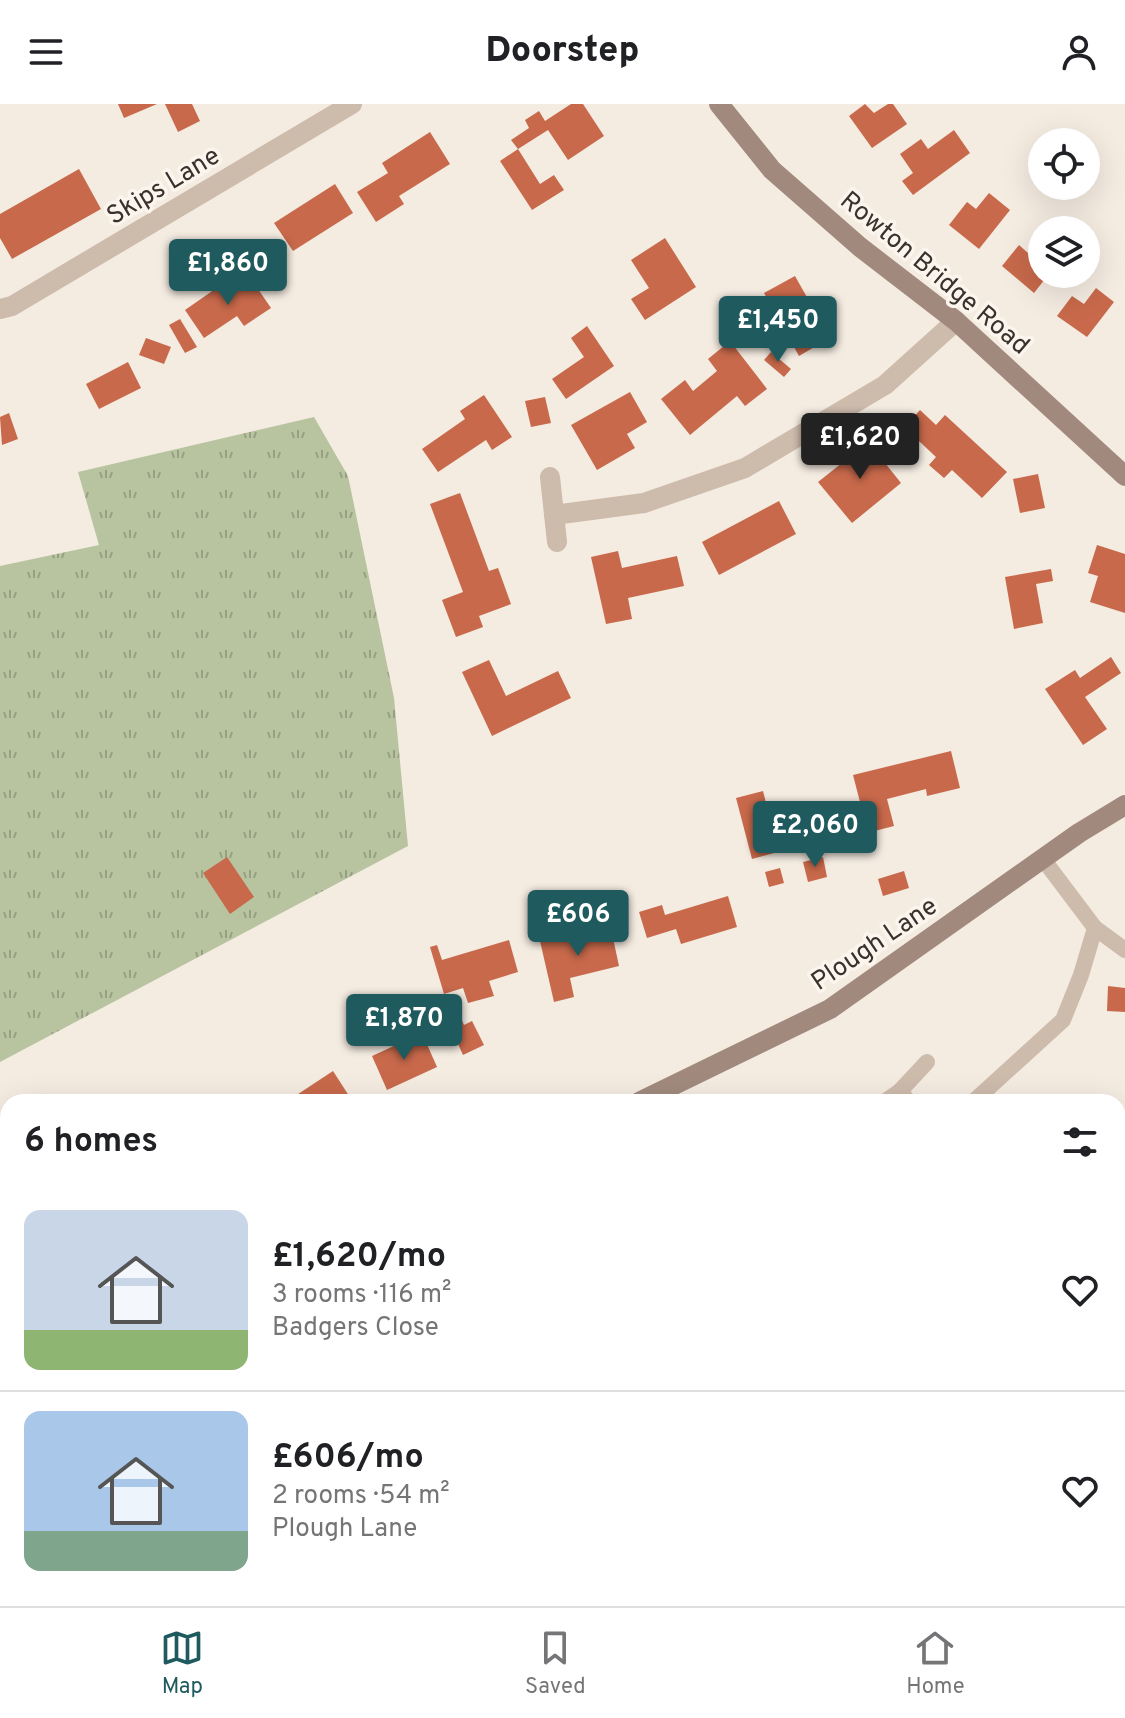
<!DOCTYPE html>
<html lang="en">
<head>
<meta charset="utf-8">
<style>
	body { margin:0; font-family:Overpass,sans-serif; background:#f2f2f2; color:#202124; height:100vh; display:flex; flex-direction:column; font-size:30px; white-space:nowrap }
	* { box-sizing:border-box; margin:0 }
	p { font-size:26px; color:#757577 }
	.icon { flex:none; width:44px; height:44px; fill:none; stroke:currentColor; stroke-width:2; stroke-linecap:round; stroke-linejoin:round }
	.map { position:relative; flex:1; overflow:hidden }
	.sheet { position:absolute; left:0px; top:990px; width:1126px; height:512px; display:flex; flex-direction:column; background:#fff; border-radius:24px 24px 0 0; box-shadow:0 8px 32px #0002 }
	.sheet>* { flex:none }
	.tools { position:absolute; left:1028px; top:24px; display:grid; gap:16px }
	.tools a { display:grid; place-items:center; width:72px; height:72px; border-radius:50%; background:#fff; box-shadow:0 8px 32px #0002; font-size:40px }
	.price { position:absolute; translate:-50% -68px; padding:0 18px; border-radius:8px; background:#1f5a5e; color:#fff; font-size:26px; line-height:52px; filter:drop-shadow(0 2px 4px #0008) }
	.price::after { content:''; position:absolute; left:50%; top:48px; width:24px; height:18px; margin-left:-12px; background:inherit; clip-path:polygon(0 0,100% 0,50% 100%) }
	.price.active { background:#222; color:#fff }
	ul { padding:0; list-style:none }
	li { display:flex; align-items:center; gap:24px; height:200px; padding:0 24px }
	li+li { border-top:2px solid #e0e0e0 }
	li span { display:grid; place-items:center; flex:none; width:224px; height:160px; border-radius:16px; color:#555 }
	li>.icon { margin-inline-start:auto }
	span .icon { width:96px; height:96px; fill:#fffc; stroke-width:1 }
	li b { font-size:34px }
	h2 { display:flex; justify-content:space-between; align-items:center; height:96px; padding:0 24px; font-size:34px }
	header { display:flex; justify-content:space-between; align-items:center; height:104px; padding:0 24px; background:#fff; font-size:36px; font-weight:800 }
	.menu { display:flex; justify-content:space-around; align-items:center; height:112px; border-top:2px solid #e0e0e0; background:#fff; font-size:22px; color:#757577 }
	.menu a { display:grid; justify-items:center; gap:4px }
	.menu .active { color:#1f5a5e }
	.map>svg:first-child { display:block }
	.grass { fill:url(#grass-tufts) }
	.pitch { fill:#b8c4a0 }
	.building { fill:#c8694b }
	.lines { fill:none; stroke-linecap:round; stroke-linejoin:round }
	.lane { stroke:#cdbbac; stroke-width:16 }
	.street { stroke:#cdbbac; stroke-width:20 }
	.secondary { stroke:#a18a7d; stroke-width:20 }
	.labels { text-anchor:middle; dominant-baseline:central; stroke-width:7; stroke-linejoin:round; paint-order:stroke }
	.street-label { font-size:26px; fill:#3b302b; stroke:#fbf5ee }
</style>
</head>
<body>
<header><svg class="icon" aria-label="menu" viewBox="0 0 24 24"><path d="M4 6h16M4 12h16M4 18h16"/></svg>Doorstep<svg class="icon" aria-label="person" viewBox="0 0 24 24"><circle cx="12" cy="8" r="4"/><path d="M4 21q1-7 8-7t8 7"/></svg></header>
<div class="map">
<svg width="1125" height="1502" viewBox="0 0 1125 1502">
	<defs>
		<pattern id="grass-tufts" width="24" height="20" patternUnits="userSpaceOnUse" patternTransform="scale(2)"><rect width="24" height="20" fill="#b8c4a0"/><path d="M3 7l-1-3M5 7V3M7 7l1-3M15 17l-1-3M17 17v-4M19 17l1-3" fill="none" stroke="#97a083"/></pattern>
	</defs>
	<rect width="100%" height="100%" fill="#f4ebe1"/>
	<!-- grass -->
	<g class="grass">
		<path d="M 314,313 L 348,372 L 394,594 L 408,742 L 0,958 L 0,462 L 99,441 L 78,368 Z"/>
		<path d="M 0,1048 L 8,1082 L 8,1182 L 0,1151 Z"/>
		<path d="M 226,1494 L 312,1494 L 315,1502 L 203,1502 Z"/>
	</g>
	<!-- pitch -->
	<g class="pitch">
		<path d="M 1118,1377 L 1125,1377 L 1125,1502 L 976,1502 L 976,1494 L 1118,1494 Z"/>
		<path d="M 604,1494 L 767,1494 L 770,1502 L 607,1502 Z"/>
	</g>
	<!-- building -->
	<g class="building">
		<path d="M 118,0 L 157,0 L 124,14 Z"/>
		<path d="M 165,0 L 192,0 L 200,17 L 178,28 Z"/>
		<path d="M 571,0 L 583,0 L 604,32 L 568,56 L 548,26 L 518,45 L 511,36 L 529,24 L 525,16 L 539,7 L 545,17 Z"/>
		<path d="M 865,0 L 874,9 L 888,0 L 893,0 L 907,20 L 872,44 L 849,12 Z"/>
		<path d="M 954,26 L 970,49 L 913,91 L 902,77 L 913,69 L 900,50 L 921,35 L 928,45 Z"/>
		<path d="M 430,28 L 450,60 L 399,92 L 404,100 L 376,118 L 357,88 L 388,69 L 382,59 Z"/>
		<path d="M 518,45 L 540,80 L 554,71 L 564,86 L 532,106 L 500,57 Z"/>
		<path d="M 79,65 L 101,105 L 12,155 L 0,134 L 0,110 Z"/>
		<path d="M 335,80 L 353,109 L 293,147 L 274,119 Z"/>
		<path d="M 989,89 L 1010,106 L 979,145 L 949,121 L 967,98 L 976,105 Z"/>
		<path d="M 1042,133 L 1042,170 L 1049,170 L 1034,189 L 1002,162 L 1019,141 L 1028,149 Z"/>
		<path d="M 665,134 L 696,183 L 645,216 L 631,195 L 649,184 L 631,156 Z"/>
		<path d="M 249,172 L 271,204 L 244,222 L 237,212 L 204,234 L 185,206 L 218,183 L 223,190 Z"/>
		<path d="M 795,172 L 830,234 L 799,252 L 764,189 Z"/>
		<path d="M 1096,184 L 1114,198 L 1087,233 L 1057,212 L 1072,192 L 1084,200 Z"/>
		<path d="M 180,215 L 197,243 L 185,249 L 169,221 Z"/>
		<path d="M 587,222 L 614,262 L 566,295 L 552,275 L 584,253 L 571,234 Z"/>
		<path d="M 146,234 L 171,243 L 164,260 L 139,251 Z"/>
		<path d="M 730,237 L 767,285 L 745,302 L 737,292 L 690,331 L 661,295 L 685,276 L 693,287 L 717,267 L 708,255 Z"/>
		<path d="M 771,248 L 791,265 L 784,273 L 764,256 Z"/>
		<path d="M 128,258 L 141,284 L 99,305 L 86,280 Z"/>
		<path d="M 630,288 L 647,318 L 627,330 L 635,344 L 597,366 L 571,321 Z"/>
		<path d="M 484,291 L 512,333 L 492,346 L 486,336 L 438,368 L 422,345 L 465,315 L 460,307 Z"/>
		<path d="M 545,293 L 551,319 L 531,323 L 525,297 Z"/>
		<path d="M 920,306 L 936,321 L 945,311 L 1007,368 L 982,394 L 952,366 L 944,374 L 929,361 L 936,353 L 904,323 Z"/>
		<path d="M 9,309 L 18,335 L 2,341 L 0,313 Z"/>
		<path d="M 876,332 L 885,342 L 877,349 L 901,379 L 852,419 L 818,378 Z"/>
		<path d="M 1038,370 L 1045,404 L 1020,409 L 1013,375 Z"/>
		<path d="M 460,389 L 489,467 L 498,464 L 511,500 L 479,512 L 483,523 L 456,533 L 442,496 L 463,488 L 430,400 Z"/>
		<path d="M 779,397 L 796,430 L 719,471 L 702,438 Z"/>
		<path d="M 1097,441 L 1125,450 L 1125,509 L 1090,498 L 1098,472 L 1088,469 Z"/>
		<path d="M 618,447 L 622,464 L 677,452 L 684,482 L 628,494 L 632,515 L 606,520 L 591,453 Z"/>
		<path d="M 1051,465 L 1053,477 L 1036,480 L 1043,519 L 1014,525 L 1005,473 Z"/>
		<path d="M 1111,553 L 1121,569 L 1085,593 L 1107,625 L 1083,641 L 1045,585 L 1075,566 L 1080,574 Z"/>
		<path d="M 489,556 L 506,592 L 558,567 L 571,594 L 492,632 L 462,568 Z"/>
		<path d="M 951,647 L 960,684 L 927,692 L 926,685 L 887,695 L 894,722 L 859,731 L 852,700 L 860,698 L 853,671 Z"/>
		<path d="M 763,687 L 772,722 L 809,712 L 816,738 L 752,755 L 736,694 Z"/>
		<path d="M 227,753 L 254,793 L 230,810 L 203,769 Z"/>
		<path d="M 823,753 L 827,773 L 808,778 L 803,758 Z"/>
		<path d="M 780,764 L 784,779 L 769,783 L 765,768 Z"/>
		<path d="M 904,767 L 909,784 L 883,792 L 878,775 Z"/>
		<path d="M 728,792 L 737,823 L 681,840 L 676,825 L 647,834 L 639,808 L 662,801 L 665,811 Z"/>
		<path d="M 610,820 L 619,862 L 570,874 L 574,893 L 554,898 L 540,837 Z"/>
		<path d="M 509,836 L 518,868 L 489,877 L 494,892 L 468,899 L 463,884 L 444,890 L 430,843 L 437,841 L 442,856 Z"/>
		<path d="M 1108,882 L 1125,884 L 1125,908 L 1107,907 Z"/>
		<path d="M 456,903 L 464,921 L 472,917 L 484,941 L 463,951 L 444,909 Z"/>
		<path d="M 422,929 L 437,963 L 387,986 L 372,952 Z"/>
		<path d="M 333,967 L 353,998 L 286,998 Z"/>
		<rect x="1118" y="1090" width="7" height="262"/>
		<path d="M 804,1494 L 911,1494 L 910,1502 L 804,1502 Z"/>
	</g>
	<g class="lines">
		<!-- lane -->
		<g class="lane">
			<path d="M 1043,755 L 1095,824 L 1125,846"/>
			<path d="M 900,987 L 927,958"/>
			<path d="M 884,998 L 900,987 L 909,998"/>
			<path d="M 973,998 L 1063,916 L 1081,871 L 1095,824"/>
			<path d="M 935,1502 L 935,1494"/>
		</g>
		<!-- street -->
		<g class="street">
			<path d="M 0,205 L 12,202 L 352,0"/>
			<path d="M 550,373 L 557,438"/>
			<path d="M 554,411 L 644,399 L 745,364 L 885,281 L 956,217"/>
		</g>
		<!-- secondary -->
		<g class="secondary">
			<path d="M 719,0 L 772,66 L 860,143 L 956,217 L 1125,372"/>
			<path d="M 639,998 L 830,905 L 1079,729 L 1125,701"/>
			<path d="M 0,1285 L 8,1285"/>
		</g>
	</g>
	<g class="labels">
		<!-- street labels -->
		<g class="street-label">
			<text transform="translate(164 83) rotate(-31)">Skips Lane</text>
			<text transform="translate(934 170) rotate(40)">Rowton Bridge Road</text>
			<text transform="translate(875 841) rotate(-34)">Plough Lane</text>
		</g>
	</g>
</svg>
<div class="tools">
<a><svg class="icon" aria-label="locate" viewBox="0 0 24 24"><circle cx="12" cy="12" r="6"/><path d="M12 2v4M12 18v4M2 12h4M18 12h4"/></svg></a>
<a><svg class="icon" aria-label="layers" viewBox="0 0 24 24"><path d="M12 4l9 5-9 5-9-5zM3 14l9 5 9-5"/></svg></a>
</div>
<b class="price" style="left:228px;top:203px">£1,860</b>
<b class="price" style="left:778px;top:260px">£1,450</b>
<b class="price active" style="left:860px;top:377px">£1,620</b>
<b class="price" style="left:815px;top:765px">£2,060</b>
<b class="price" style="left:578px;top:854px">£606</b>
<b class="price" style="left:404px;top:958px">£1,870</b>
<section class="sheet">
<h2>6 homes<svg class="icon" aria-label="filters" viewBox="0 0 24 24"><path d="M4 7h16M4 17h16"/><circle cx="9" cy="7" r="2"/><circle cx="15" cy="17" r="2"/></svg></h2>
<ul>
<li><span style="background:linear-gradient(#c9d6e8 75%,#8fb573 0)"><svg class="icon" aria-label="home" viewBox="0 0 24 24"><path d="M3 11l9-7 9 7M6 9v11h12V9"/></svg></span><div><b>£1,620/mo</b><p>3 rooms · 116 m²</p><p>Badgers Close</p></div><svg class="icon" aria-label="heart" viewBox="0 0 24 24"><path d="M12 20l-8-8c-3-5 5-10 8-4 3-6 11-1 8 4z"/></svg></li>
<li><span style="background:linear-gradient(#a9c7e8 75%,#7fa58c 0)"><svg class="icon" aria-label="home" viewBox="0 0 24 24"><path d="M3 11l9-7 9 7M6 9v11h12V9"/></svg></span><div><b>£606/mo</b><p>2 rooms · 54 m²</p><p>Plough Lane</p></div><svg class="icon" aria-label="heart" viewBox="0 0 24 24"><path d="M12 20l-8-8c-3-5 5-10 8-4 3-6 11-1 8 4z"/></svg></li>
</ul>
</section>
</div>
<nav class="menu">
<a class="active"><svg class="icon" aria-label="map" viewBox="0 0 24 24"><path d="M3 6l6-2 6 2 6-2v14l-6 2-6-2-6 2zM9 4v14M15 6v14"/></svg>Map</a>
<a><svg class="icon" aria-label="saved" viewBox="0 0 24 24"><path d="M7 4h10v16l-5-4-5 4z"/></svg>Saved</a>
<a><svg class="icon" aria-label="home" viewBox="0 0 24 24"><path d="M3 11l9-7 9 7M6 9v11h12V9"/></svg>Home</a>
</nav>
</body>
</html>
